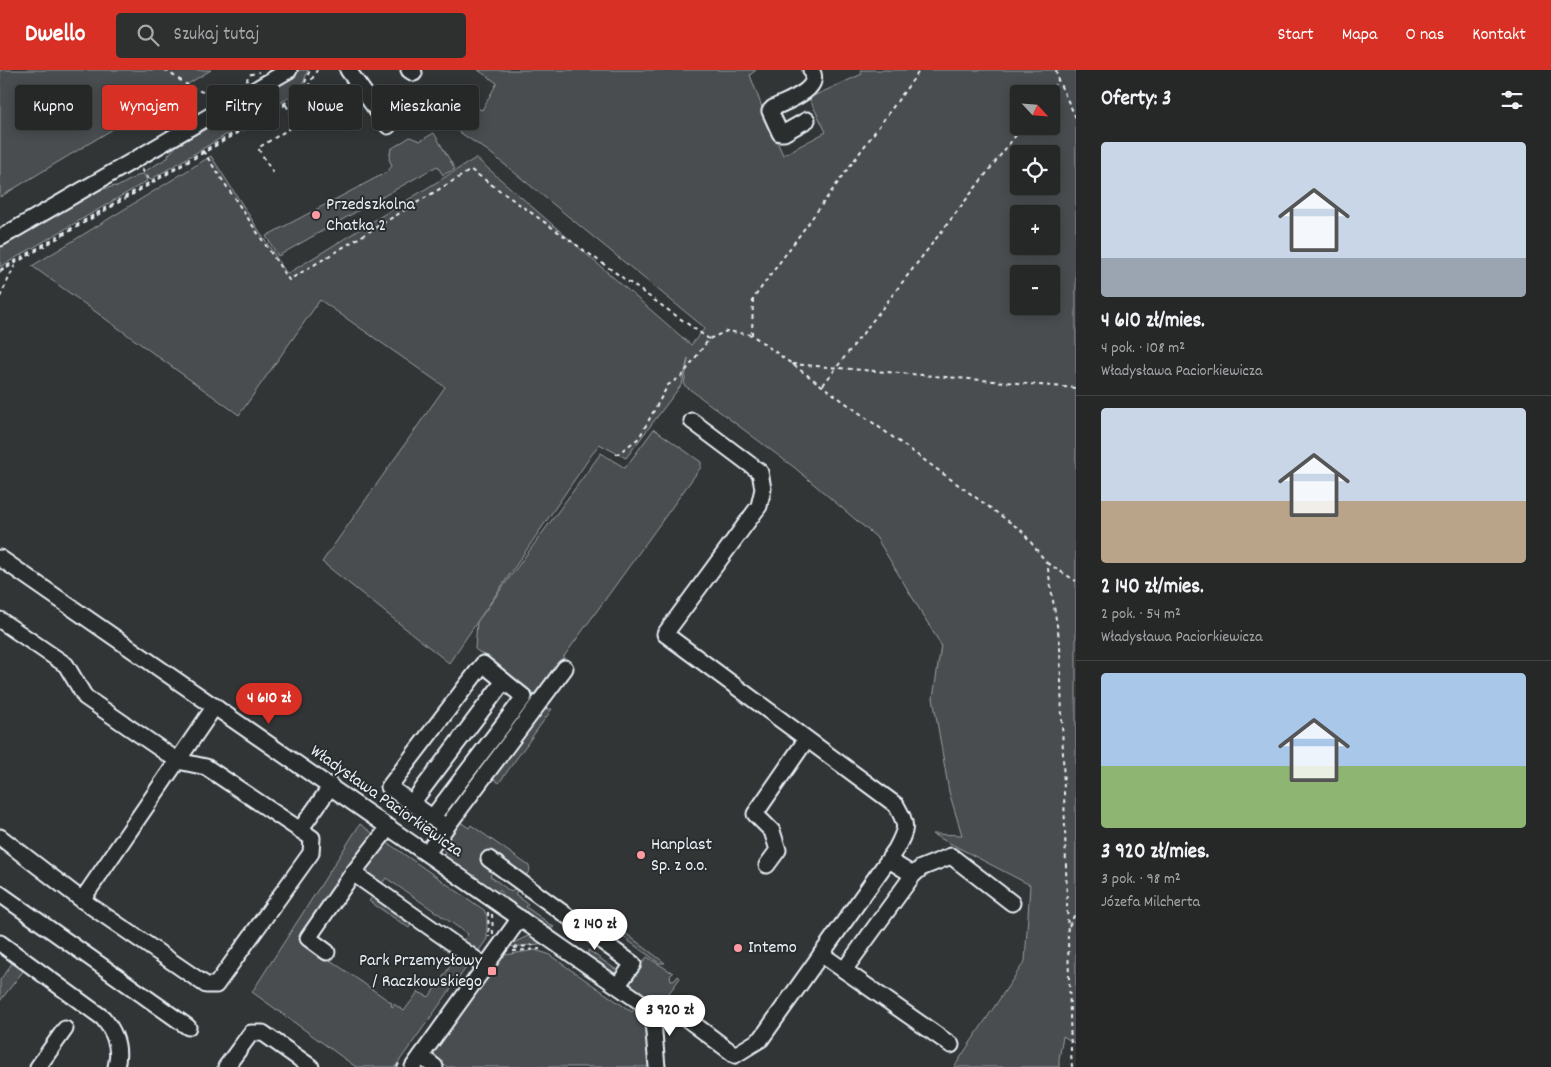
<!DOCTYPE html>
<html lang="pl">
<head>
<meta charset="utf-8">
<style>
	body { margin:0; font-family:Dekko,sans-serif; background:#2e3030; color:#f1f3f6; height:100vh; display:flex; flex-direction:column; font-size:19px; white-space:nowrap }
	* { box-sizing:border-box; margin:0 }
	p { font-size:16px; color:#a4a6a8 }
	.icon { flex:none; width:28px; height:28px; fill:none; stroke:currentColor; stroke-width:2; stroke-linecap:round; stroke-linejoin:round }
	.map { position:relative; flex:1; overflow:hidden }
	.panel { display:flex; flex-direction:column; background:#262828; width:475px }
	.panel>* { flex:none }
	.hud { position:absolute; left:15px; top:15px; width:475px; height:45px; display:flex; gap:10px }
	.needle { width:32px; rotate:116deg }
	.tools { position:absolute; left:1010px; top:15px; display:grid; gap:10px }
	.tools a { display:grid; place-items:center; width:50px; height:50px; border-radius:5px; background:#262828; box-shadow:0 2px 12px #0003,0 0 0 1px #424445; font-size:25px }
	.price { position:absolute; translate:-50% -42px; padding:0 11px; border-radius:18px; background:#fff; color:#222; font-size:16px; line-height:32px; filter:drop-shadow(0 1px 2px #0008) }
	.price::after { content:''; position:absolute; left:50%; top:30px; width:15px; height:11px; margin-left:-8px; background:inherit; clip-path:polygon(0 0,100% 0,50% 100%) }
	.price.current { background:#d93025; color:#fff }
	ul { padding:0; list-style:none }
	li { display:grid; align-content:center; gap:10px; height:265px; padding:0 25px }
	li+li { border-top:1px solid #424445 }
	li span { display:grid; place-items:center; height:155px; border-radius:5px; color:#555 }
	li>.icon { margin-inline-start:auto }
	span .icon { width:90px; height:90px; fill:#fffc; stroke-width:1 }
	li b { font-size:21px }
	h2 { display:flex; justify-content:space-between; align-items:center; height:60px; padding:0 25px; font-size:21px }
	.tag { padding:0 18px; border-radius:5px; background:#262828; box-shadow:0 2px 12px #0003,0 0 0 1px #424445; font-size:18px; line-height:45px }
	.tag.current { background:#d93025; color:#fff }
	header { display:flex; align-items:center; gap:30px; box-sizing:border-box; height:70px; padding:0 25px; background:#d93025; color:#fff }
	header strong { font-size:24px }
	nav { display:flex; gap:28px; margin-inline-start:auto; font-size:18px }
	.search { width:350px; height:45px; background:#2e3030; display:flex; align-items:center; gap:12px; box-sizing:border-box; padding:0 18px; border-radius:5px; color:#a4a6a8; font-size:19px }
	main { display:flex; flex:1; min-height:0 }
	.map>svg:first-child { display:block }
	.green { fill:#494d4f; stroke:#989fa4; fill-rule:evenodd }
	.lines { fill:none; stroke-linecap:round; stroke-linejoin:round }
	.minor-casing { stroke:#e8f1f8; stroke-width:19 }
	.path { stroke:#e8f1f8; stroke-width:2; stroke-dasharray:4 4; stroke-linecap:butt }
	.minor { stroke:#2a2d2e; stroke-width:15 }
	.poi-dot { fill:#ff9aa2; stroke:#2a2d2e; stroke-width:2 }
	.labels { text-anchor:middle; dominant-baseline:central; stroke-width:4; stroke-linejoin:round; paint-order:stroke }
	.poi-label { font-size:18px; fill:#e8f1f8; stroke:#2a2d2e; text-anchor:start }
	.street-label { font-size:18px; fill:#e8f1f8; stroke:#2a2d2e }
</style>
</head>
<body>
<header>
<strong>Dwello</strong>
<div class="search"><svg class="icon" aria-label="search" viewBox="0 0 24 24"><circle cx="10" cy="10" r="6"/><path d="M15 15l6 6"/></svg>Szukaj tutaj</div>
<nav><a>Start</a><a>Mapa</a><a>O nas</a><a>Kontakt</a></nav>
</header>
<main>
<div class="map">
<svg width="1076" height="997" viewBox="0 0 1076 997">
	<rect width="100%" height="100%" fill="#323536"/>
	<filter id="ink" filterUnits="userSpaceOnUse"><feTurbulence type="fractalNoise" baseFrequency=".02" numOctaves="2"/><feDisplacementMap in="SourceGraphic" scale="10" xChannelSelector="R" yChannelSelector="G"/><feConvolveMatrix kernelMatrix="1 2 1 2 8 2 1 2 1" color-interpolation-filters="sRGB"/></filter>
	<g filter="url(#ink)">
		<!-- green -->
		<g class="green">
			<path d="M 0,0 L 211,0 L 0,127 Z"/>
			<path d="M 299,0 L 308,0 L 303,14 L 298,22 L 262,44 L 263,35 L 257,24 Z"/>
			<path d="M 478,0 L 756,0 L 750,5 L 765,45 L 783,85 L 826,62 L 809,28 L 862,4 L 860,0 L 1076,0 L 1076,974 L 1063,966 L 1059,989 L 1059,997 L 954,997 L 1025,891 L 1030,815 L 932,764 L 962,765 L 949,722 L 933,628 L 941,575 L 876,467 L 795,398 L 684,315 L 688,288 L 682,314 L 626,388 L 599,374 L 449,593 L 322,492 L 445,317 L 320,230 L 239,345 L 32,196 L 211,86 L 287,204 L 476,88 L 691,275 L 705,258 L 488,81 L 450,56 L 467,34 L 482,40 L 497,13 ZM 1019,24 L 1051,24 L 1051,56 L 1019,56 ZM 1019,84 L 1051,84 L 1051,116 L 1019,116 ZM 1019,144 L 1051,144 L 1051,176 L 1019,176 ZM 1019,204 L 1051,204 L 1051,236 L 1019,236 Z"/>
			<path d="M 254,26 L 260,35 L 256,47 L 150,110 L 146,103 L 147,100 L 169,87 L 168,85 L 182,70 Z"/>
			<path d="M 434,63 L 455,99 L 443,105 L 437,96 L 278,186 L 266,166 L 387,102 L 392,96 L 389,89 L 391,79 L 410,67 L 420,71 Z"/>
			<path d="M 141,104 L 144,104 L 147,111 L 0,197 L 0,175 L 92,122 L 115,116 L 117,117 Z"/>
			<path d="M 654,359 L 701,392 L 701,397 L 536,625 L 475,579 L 477,552 L 601,383 L 625,398 Z"/>
			<path d="M 545,639 L 552,639 L 499,713 L 490,706 L 537,645 Z"/>
			<path d="M 457,750 L 469,758 L 471,755 L 529,796 L 530,800 L 525,807 L 494,799 L 490,806 L 511,822 L 516,816 L 519,818 L 515,824 L 528,834 L 526,837 L 554,857 L 552,858 L 550,857 L 548,860 L 502,827 L 504,824 L 499,820 L 496,824 L 447,790 L 445,786 L 443,772 Z"/>
			<path d="M 360,754 L 375,765 L 350,798 L 301,870 L 392,933 L 391,936 L 393,937 L 394,934 L 404,941 L 418,922 L 429,927 L 455,889 L 462,890 L 468,895 L 395,997 L 356,997 L 252,922 Z"/>
			<path d="M 385,771 L 484,840 L 487,846 L 487,869 L 477,883 L 463,872 L 468,864 L 386,808 L 381,815 L 368,806 L 365,798 Z"/>
			<path d="M 373,826 L 412,853 L 409,858 L 369,831 Z"/>
			<path d="M 610,854 L 623,863 L 624,862 L 665,893 L 659,893 L 612,859 Z"/>
			<path d="M 528,866 L 542,870 L 539,874 L 513,877 L 509,875 Z"/>
			<path d="M 535,880 L 548,884 L 632,942 L 636,937 L 642,940 L 646,947 L 652,997 L 447,997 L 436,989 L 433,982 L 483,909 L 486,911 L 505,885 Z"/>
			<path d="M 588,880 L 621,903 L 616,907 L 590,888 L 588,885 Z"/>
			<path d="M 647,887 L 673,903 L 670,906 L 671,910 L 675,910 L 678,906 L 680,908 C 658,940 656,934 627,914 L 628,910 Z"/>
			<path d="M 13,892 L 24,900 L 0,931 L 0,910 Z"/>
		</g>
		<g class="lines">
			<!-- minor casing -->
			<g class="minor-casing">
				<g id="minor">
					<path d="M 348,0 L 388,56"/>
					<path d="M 409,0 L 414,3"/>
					<path d="M 807,50 L 784,63 L 780,63 L 770,41 L 773,38 C 785,32 824,19 811,0"/>
					<path d="M 0,168 L 289,0"/>
					<path d="M 0,488 L 652,940"/>
					<path d="M 0,550 L 66,595 L 85,627 L 178,691 L 206,697 L 312,768 L 311,783 L 216,915 L 206,915 L 82,830"/>
					<path d="M 412,733 L 504,611 L 483,594 L 389,717 L 446,757"/>
					<path d="M 432,748 L 524,627 L 504,611"/>
					<path d="M 300,760 L 331,716"/>
					<path d="M 0,767 L 82,830 L 215,636"/>
					<path d="M 427,783 L 565,598"/>
					<path d="M 489,789 L 633,894 L 618,915"/>
					<path d="M 889,790 L 913,805 L 921,798 L 951,786 L 1012,833"/>
					<path d="M 767,795 L 778,780 L 772,761 L 755,744 L 806,670"/>
					<path d="M 353,803 L 485,896"/>
					<path d="M 0,824 L 188,957"/>
					<path d="M 0,873 L 103,948 C 115,962 121,978 116,997"/>
					<path d="M 327,882 L 308,868 L 353,803 L 389,757"/>
					<path d="M 821,884 L 951,975"/>
					<path d="M 844,900 L 913,805"/>
					<path d="M 652,940 L 667,934 L 735,985 L 761,969 L 896,779 C 907,758 908,756 896,735 L 665,564 L 759,436 L 763,419 L 760,402 L 692,351"/>
					<path d="M 652,940 L 657,997"/>
					<path d="M 421,986 L 435,997"/>
					<path d="M 38,997 L 65,959"/>
					<path d="M 226,997 L 251,963 L 263,963 L 311,997"/>
					<path d="M 413,997 L 520,848"/>
				</g>
			</g>
			<!-- path -->
			<g class="path">
				<path d="M 165,0 L 192,18 L 216,27"/>
				<path d="M 1056,0 L 1058,10 L 1076,48"/>
				<path d="M 247,11 L 248,5 L 259,2"/>
				<path d="M 1048,24 L 1058,10"/>
				<path d="M 286,35 L 297,54"/>
				<path d="M 258,48 L 262,37 L 260,32"/>
				<path d="M 203,81 L 289,210 L 471,100 L 709,269"/>
				<path d="M 142,99 L 150,112"/>
				<path d="M 273,103 L 258,78 L 349,22"/>
				<path d="M 0,200 L 297,26 L 302,20 L 310,0"/>
				<path d="M 0,202 L 297,28 L 306,20 L 317,0"/>
				<path d="M 0,227 L 15,195"/>
				<path d="M 752,265 L 753,229 L 920,0"/>
				<path d="M 792,294 L 1076,318"/>
				<path d="M 823,315 L 1023,56"/>
				<path d="M 616,385 L 639,368 L 668,315 L 682,306 L 709,269 L 727,261 L 752,265 L 1022,461 L 1047,493 L 1060,574 L 1071,982 L 1072,997"/>
				<path d="M 1047,493 L 1076,511"/>
				<path d="M 488,842 L 489,867"/>
				<path d="M 492,844 L 493,864"/>
				<path d="M 1069,856 L 1076,842"/>
				<path d="M 514,878 L 534,875"/>
				<path d="M 513,881 L 540,879"/>
				<path d="M 397,997 L 400,992"/>
			</g>
			<!-- minor -->
			<use href="#minor" class="minor"/>
		</g>
	</g>
	<!-- markers -->
	<g class="poi-dot">
		<circle cx="316" cy="145" r="5"/>
		<circle cx="641" cy="785" r="5"/>
		<circle cx="738" cy="878" r="5"/>
		<rect x="487" y="896" width="10" height="10" rx="2.5"/>
	</g>
	<g class="labels">
		<!-- poi labels -->
		<g class="poi-label">
			<text x="326" y="135">Przedszkolna<tspan x="326" dy="21">Chatka 2</tspan></text>
			<text x="651" y="775">Hanplast<tspan x="651" dy="21">Sp. z o.o.</tspan></text>
			<text x="748" y="878">Intemo</text>
			<text x="482" y="891" text-anchor="end">Park Przemysłowy<tspan x="482" dy="21">/ Raczkowskiego</tspan></text>
		</g>
		<!-- street labels -->
		<g class="street-label">
			<text transform="translate(386 732) rotate(35)">Władysława Paciorkiewicza</text>
		</g>
	</g>
</svg>
<div class="tools">
<a><svg class="needle" viewBox="-14 -14 28 28"><path d="M0-13l5 13h-10z" fill="#e53935"/><path d="M0 13l5-13h-10z" fill="#a4a6a8"/></svg></a>
<a><svg class="icon" aria-label="locate" viewBox="0 0 24 24"><circle cx="12" cy="12" r="6"/><path d="M12 2v4M12 18v4M2 12h4M18 12h4"/></svg></a>
<a>+</a>
<a>−</a>
</div>
<b class="price current" style="left:269px;top:655px">4 610 zł</b>
<b class="price" style="left:595px;top:881px">2 140 zł</b>
<b class="price" style="left:670px;top:967px">3 920 zł</b>
<div class="hud">
<a class="tag">Kupno</a>
<a class="tag current">Wynajem</a>
<a class="tag">Filtry</a>
<a class="tag">Nowe</a>
<a class="tag">Mieszkanie</a>
</div>
</div>
<section class="panel">
<h2>Oferty: 3<svg class="icon" aria-label="filters" viewBox="0 0 24 24"><path d="M4 7h16M4 17h16"/><circle cx="9" cy="7" r="2"/><circle cx="15" cy="17" r="2"/></svg></h2>
<ul>
<li><span style="background:linear-gradient(#c9d6e8 75%,#9aa5b1 0)"><svg class="icon" aria-label="home" viewBox="0 0 24 24"><path d="M3 11l9-7 9 7M6 9v11h12V9"/></svg></span><div><b>4 610 zł/mies.</b><p>4 pok. · 108 m²</p><p>Władysława Paciorkiewicza</p></div></li>
<li><span style="background:linear-gradient(#c9d6e8 60%,#b9a48a 0)"><svg class="icon" aria-label="home" viewBox="0 0 24 24"><path d="M3 11l9-7 9 7M6 9v11h12V9"/></svg></span><div><b>2 140 zł/mies.</b><p>2 pok. · 54 m²</p><p>Władysława Paciorkiewicza</p></div></li>
<li><span style="background:linear-gradient(#a9c7e8 60%,#8fb573 0)"><svg class="icon" aria-label="home" viewBox="0 0 24 24"><path d="M3 11l9-7 9 7M6 9v11h12V9"/></svg></span><div><b>3 920 zł/mies.</b><p>3 pok. · 98 m²</p><p>Józefa Milcherta</p></div></li>
</ul>
</section>
</main>
</body>
</html>
